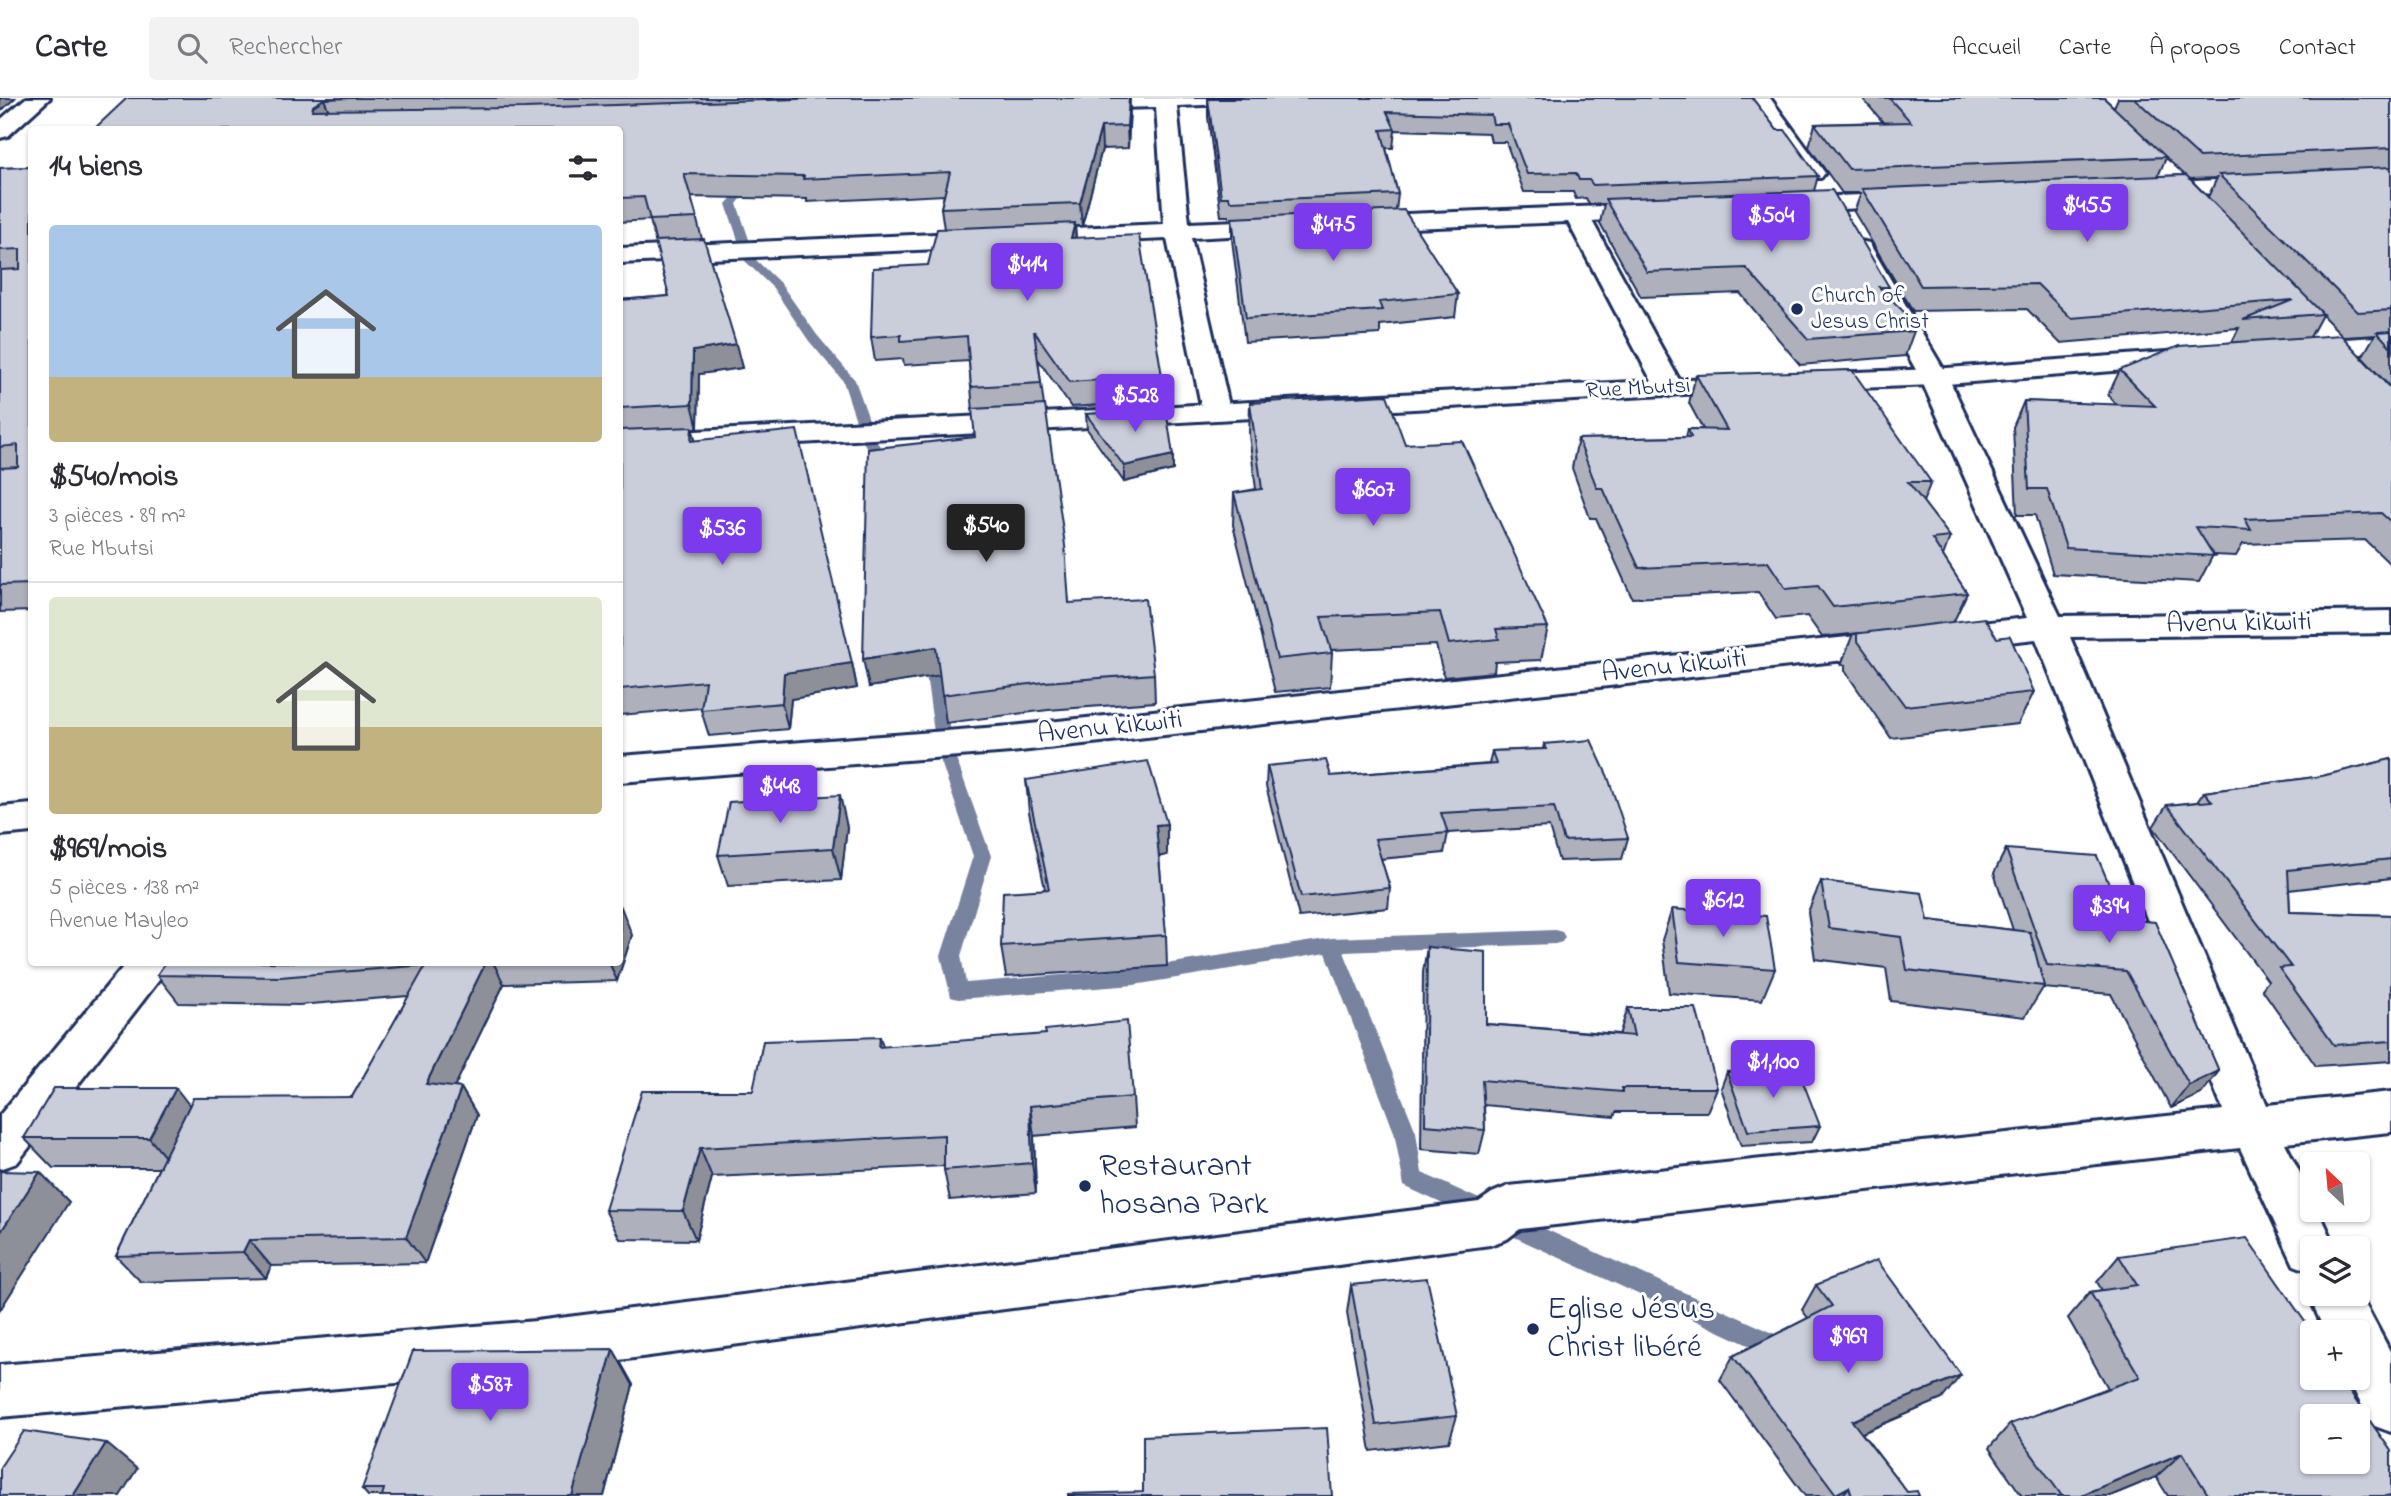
<!DOCTYPE html>
<html lang="fr">
<head>
<meta charset="utf-8">
<style>
	body { margin:0; font-family:"Indie Flower",sans-serif; background:#f2f2f3; color:#2b2b33; height:100vh; display:flex; flex-direction:column; font-size:26px; white-space:nowrap }
	* { box-sizing:border-box; margin:0 }
	p { font-size:23px; color:#7c7c81 }
	.icon { flex:none; width:38px; height:38px; fill:none; stroke:currentColor; stroke-width:2; stroke-linecap:round; stroke-linejoin:round }
	.map { position:relative; flex:1; overflow:hidden }
	.details { position:absolute; left:28px; top:28px; width:595px; height:840px; display:flex; flex-direction:column; background:#fff; border-radius:7px; box-shadow:0 2px 5px #0004 }
	.details>* { flex:none }
	.needle { width:46px; rotate:334deg }
	.controls { position:absolute; left:2300px; top:1054px; display:grid; gap:14px }
	.controls a { display:grid; place-items:center; width:70px; height:70px; border-radius:7px; background:#fff; box-shadow:0 2px 5px #0004; font-size:35px }
	.price { position:absolute; translate:-50% -60px; padding:0 16px; border-radius:7px; background:#7c3aed; color:#fff; font-size:23px; line-height:46px; filter:drop-shadow(0 2px 4px #0008) }
	.price::after { content:''; position:absolute; left:50%; top:42px; width:21px; height:16px; margin-left:-10px; background:inherit; clip-path:polygon(0 0,100% 0,50% 100%) }
	.price.selected { background:#222; color:#fff }
	ul { padding:0; list-style:none }
	li { display:grid; align-content:center; gap:14px; height:371px; padding:0 21px }
	li+li { border-top:2px solid #e1e1e2 }
	li span { display:grid; place-items:center; height:217px; border-radius:7px; color:#555 }
	li>.icon { margin-inline-start:auto }
	span .icon { width:126px; height:126px; fill:#fffc; stroke-width:1 }
	li b { font-size:30px }
	h2 { display:flex; justify-content:space-between; align-items:center; height:84px; padding:0 21px; font-size:30px }
	header { display:flex; align-items:center; gap:42px; box-sizing:border-box; height:98px; padding:0 35px; background:#fff; border-bottom:2px solid #e1e1e2 }
	header strong { font-size:33px }
	nav { display:flex; gap:38px; margin-inline-start:auto; font-size:24px }
	.search { width:490px; height:63px; background:#f2f2f3; display:flex; align-items:center; gap:18px; box-sizing:border-box; padding:0 24px; border-radius:7px; color:#7c7c81; font-size:26px }
	.map>svg:first-child { display:block }
	.lines { fill:none; stroke-linecap:round; stroke-linejoin:round }
	.stream { fill:#77839f; fill-rule:evenodd }
	.minor-casing { stroke:#1b2f5e; stroke-width:6 }
	.tertiary-casing { stroke:#1b2f5e; stroke-width:6 }
	.minor { fill:#fff; fill-rule:evenodd }
	.tertiary { fill:#fff; fill-rule:evenodd }
	.wall { fill:#aeb1bb; stroke:#1b2f5e; stroke-width:2; fill-rule:evenodd }
	.shaded-wall { fill:#8d9099; stroke:#1b2f5e; stroke-width:2 }
	.building { fill:#caceda; stroke:#1b2f5e; stroke-width:2; fill-rule:evenodd }
	.poi-dot { fill:#1b2f5e; stroke:#fff; stroke-width:2.5 }
	.labels { text-anchor:middle; dominant-baseline:central; stroke-width:6; stroke-linejoin:round; paint-order:stroke }
	.far-poi-label { font-size:23px; fill:#1b2f5e; stroke:#fff; text-anchor:start }
	.far-street-label { font-size:23px; fill:#1b2f5e; stroke:#fff }
	.street-label { font-size:28px; fill:#1b2f5e; stroke:#fff }
	.near-poi-label { font-size:33px; fill:#1b2f5e; stroke:#fff; text-anchor:start }
</style>
</head>
<body>
<header>
<strong>Carte</strong>
<div class="search"><svg class="icon" aria-label="search" viewBox="0 0 24 24"><circle cx="10" cy="10" r="6"/><path d="M15 15l6 6"/></svg>Rechercher</div>
<nav><a>Accueil</a><a>Carte</a><a>À propos</a><a>Contact</a></nav>
</header>
<div class="map">
<svg width="2391" height="1398" viewBox="0 0 2391 1398">
	<rect width="100%" height="100%" fill="#fff"/>
	<filter id="ink" filterUnits="userSpaceOnUse"><feTurbulence type="fractalNoise" baseFrequency=".0143" numOctaves="2"/><feDisplacementMap in="SourceGraphic" scale="14" xChannelSelector="R" yChannelSelector="G"/><feConvolveMatrix kernelMatrix="1 2 1 2 8 2 1 2 1" color-interpolation-filters="sRGB"/></filter>
	<g filter="url(#ink)">
		<g class="lines">
			<!-- stream -->
			<g class="stream">
				<path d="M 750,80 L 755,83 L 737,106 L 756,162 L 781,186 L 817,237 L 855,282 L 877,344 L 895,370 L 893,373 L 883,373 L 863,344 L 843,283 L 809,243 L 773,190 L 745,163 L 726,106 Z"/>
				<path d="M 931,549 L 939,554 L 952,649 L 991,758 L 961,858 L 966,885 L 1134,871 L 1332,840 L 1555,832 L 1562,834 L 1565,839 L 1562,844 L 1555,846 L 1344,854 L 1416,1034 L 1422,1075 L 1773,1235 L 1791,1259 L 1787,1267 L 1779,1270 L 1771,1267 L 1757,1251 L 1404,1088 L 1394,1034 L 1326,855 L 1134,887 L 958,901 L 951,899 L 941,858 L 973,758 L 936,649 L 923,554 Z"/>
			</g>
			<!-- minor casing -->
			<g class="minor-casing">
				<g id="minor">
					<path d="M 26,0 L 50,0 L 8,38 L 0,40 L 0,22 Z"/>
					<path d="M 1070,0 L 1241,0 L 1230,6 L 1177,8 L 1189,125 L 1285,121 L 1294,123 L 1297,128 L 1294,133 L 1285,135 L 1191,140 L 1230,312 L 1226,318 L 1216,321 L 1206,318 L 1202,312 L 1167,141 L 620,165 L 620,150 L 1164,126 L 1156,9 L 1078,11 L 1070,10 L 1067,5 Z"/>
					<path d="M 1748,0 L 1770,0 L 1825,75 L 1821,80 L 1805,80 Z"/>
					<path d="M 2264,80 L 2272,82 L 2276,87 L 2272,92 L 2146,99 L 2138,97 L 2134,92 L 2138,87 L 2146,85 Z"/>
					<path d="M 1911,95 L 1919,97 L 1923,102 L 1919,107 L 1786,114 L 1778,112 L 1774,107 L 1778,102 L 1786,100 Z"/>
					<path d="M 1652,106 L 1660,108 L 1664,113 L 1660,118 L 1592,123 L 1683,289 L 1679,295 L 1669,298 L 1659,295 L 1655,289 L 1568,124 L 1359,132 L 1350,130 L 1347,125 L 1350,120 L 1359,118 Z"/>
					<path d="M 1860,143 L 1869,145 L 1872,150 L 1948,279 L 2060,518 L 2391,513 L 2391,535 L 2070,539 L 2267,1007 L 2391,994 L 2391,1034 L 2285,1045 L 2312,1099 L 2312,1111 L 2318,1111 L 2336,1150 L 2312,1150 L 2312,1174 L 2294,1167 L 2240,1050 L 1520,1131 L 1507,1141 L 1490,1147 L 536,1273 L 0,1319 L 0,1267 L 536,1223 L 1479,1104 L 1492,1095 L 1509,1088 L 2223,1012 L 2036,541 L 1011,654 L 620,684 L 620,658 L 1011,628 L 2027,520 L 1920,279 L 1848,150 L 1851,145 Z"/>
					<path d="M 2280,182 L 2289,185 L 2348,243 L 2391,294 L 2391,321 L 2381,318 L 2328,255 L 2271,195 L 2267,190 L 2271,185 Z"/>
					<path d="M 32,706 L 32,734 L 0,737 L 0,709 Z"/>
					<path d="M 127,864 L 173,864 L 17,1065 L 0,1071 L 0,1017 Z"/>
					<path d="M 2312,1186 L 2312,1195 L 2357,1195 L 2357,1191 L 2391,1255 L 2391,1334 L 2372,1327 L 2347,1279 L 2357,1279 L 2357,1234 L 2325,1234 L 2308,1195 Z"/>
				</g>
			</g>
			<!-- tertiary casing -->
			<g class="tertiary-casing">
				<g id="tertiary">
					<path d="M 2391,238 L 2391,254 L 2299,260 L 2289,258 L 2285,252 L 2289,246 L 2299,244 Z"/>
					<path d="M 2193,252 L 2203,254 L 2207,260 L 2203,266 L 1934,287 L 1806,292 L 1796,290 L 1792,284 L 1796,278 L 1806,276 L 1934,271 Z"/>
					<path d="M 1746,278 L 1756,280 L 1760,286 L 1756,292 L 620,355 L 620,337 Z"/>
				</g>
			</g>
			<!-- minor -->
			<use href="#minor" class="minor"/>
			<!-- tertiary -->
			<use href="#tertiary" class="tertiary"/>
		</g>
		<!-- wall -->
		<g class="wall">
			<path d="M 127,0 L 1130,0 L 1128,50 L 1102,51 L 1082,128 L 1075,128 L 1076,140 L 1162,278 L 1163,303 L 1071,309 L 1038,261 L 1069,505 L 1154,576 L 1155,604 L 1048,612 L 946,625 L 940,577 L 869,589 L 975,339 L 969,263 L 904,267 L 903,261 L 875,263 L 871,239 L 928,167 L 944,131 L 941,110 L 944,97 L 807,104 L 807,101 L 691,99 L 702,141 L 742,270 L 699,276 L 698,330 L 692,330 L 695,343 L 852,565 L 857,590 L 791,601 L 788,631 L 709,638 L 701,612 L 701,610 L 620,617 L 620,202 L 669,198 L 650,122 L 620,124 L 620,32 Z"/>
			<path d="M 1230,0 L 1752,0 L 1777,32 L 1818,78 L 1814,93 L 1889,189 L 1886,197 L 1914,233 L 1905,258 L 1800,267 L 1740,195 L 1641,199 L 1600,125 L 1604,106 L 1589,106 L 1586,100 L 1576,101 L 1573,94 L 1524,94 L 1506,44 L 1491,44 L 1489,35 L 1395,32 L 1393,50 L 1386,50 L 1398,96 L 1396,113 L 1458,196 L 1455,219 L 1380,227 L 1380,236 L 1245,244 L 1232,142 L 1232,122 L 1229,122 L 1229,118 L 1221,118 L 1208,19 L 1208,1 L 1230,1 Z"/>
			<path d="M 1862,0 L 2104,0 L 2114,9 L 2118,0 L 2391,0 L 2391,290 L 2362,259 L 2375,237 L 2344,239 L 2322,217 L 2310,239 L 2391,291 L 2391,467 L 2365,442 L 2243,446 L 2236,458 L 2213,457 L 2199,484 L 2053,476 L 2035,417 L 2017,417 L 2013,329 L 2024,303 L 2117,307 L 2108,297 L 2120,272 L 2232,244 L 2239,230 L 2060,245 L 2027,211 L 1913,213 L 1854,114 L 1861,95 L 1842,95 L 1809,49 L 1815,26 L 1883,24 ZM 2166,60 L 2185,77 L 2158,78 ZM 2217,80 L 2208,99 L 2190,81 Z"/>
			<path d="M 32,69 L 32,513 L 0,514 L 0,70 Z"/>
			<path d="M 1696,277 L 1931,384 L 1923,404 L 1950,439 L 1943,458 L 1967,495 L 1954,523 L 2034,594 L 2018,626 L 1891,640 L 1845,573 L 1845,567 L 1841,567 L 1853,536 L 1860,535 L 1822,539 L 1807,518 L 1776,521 L 1758,494 L 1632,500 L 1596,420 L 1590,420 L 1572,370 L 1578,341 L 1686,339 L 1688,331 L 1703,331 L 1689,305 Z"/>
			<path d="M 1250,305 L 1405,346 L 1548,529 L 1541,562 L 1495,564 L 1494,574 L 1444,579 L 1436,547 L 1331,552 L 1332,555 L 1330,589 L 1275,594 L 1233,427 L 1234,395 L 1256,391 L 1249,337 Z"/>
			<path d="M 1086,316 L 1173,357 L 1173,372 L 1124,384 L 1087,331 Z"/>
			<path d="M 1544,646 L 1628,740 L 1622,761 L 1559,763 L 1549,729 L 1448,735 L 1444,755 L 1381,761 L 1390,790 L 1388,810 L 1299,819 L 1266,688 L 1267,668 L 1331,678 L 1489,666 L 1492,653 L 1543,651 Z"/>
			<path d="M 2391,661 L 2391,780 L 2289,792 L 2290,814 L 2391,817 L 2391,963 L 2316,968 L 2262,891 L 2268,883 L 2153,729 L 2167,707 L 2197,704 L 2204,694 L 2322,678 Z"/>
			<path d="M 1026,682 L 1167,757 L 1159,759 L 1166,837 L 1167,868 L 1006,879 L 1001,848 L 1045,791 L 1029,714 Z"/>
			<path d="M 847,729 L 841,782 L 728,788 L 718,757 Z"/>
			<path d="M 2006,751 L 2124,821 L 2219,973 L 2201,996 L 2171,1010 L 2111,896 L 2043,890 L 2025,919 L 1891,903 L 1886,870 L 1815,861 L 1808,814 L 1821,783 L 1928,822 L 2013,832 L 1994,775 Z"/>
			<path d="M 1672,811 L 1775,871 L 1762,902 L 1669,895 L 1662,842 Z"/>
			<path d="M 632,837 L 617,883 L 504,886 L 454,989 L 461,990 L 477,1017 L 425,1165 L 271,1168 L 266,1180 L 141,1184 L 116,1158 L 159,1070 L 53,1070 L 24,1040 L 189,1007 L 352,999 L 409,898 L 299,907 L 179,905 L 157,877 L 166,864 L 620,864 Z"/>
			<path d="M 1427,849 L 1486,926 L 1620,936 L 1620,934 L 1628,910 L 1717,990 L 1707,1014 L 1616,1014 L 1614,1019 L 1484,1007 L 1485,1032 L 1479,1056 L 1421,1051 L 1423,874 Z"/>
			<path d="M 880,939 L 883,949 L 1133,999 L 1135,1029 L 1034,1038 L 1036,1095 L 950,1102 L 944,1072 L 944,1068 L 712,1079 L 696,1142 L 620,1141 L 605,1112 L 753,993 Z"/>
			<path d="M 1727,974 L 1820,1028 L 1812,1044 L 1741,1048 L 1721,990 Z"/>
			<path d="M 2119,1158 L 2310,1231 L 2307,1234 L 2391,1353 L 2391,1398 L 2168,1398 L 2156,1379 L 2110,1398 L 2022,1398 L 1989,1350 L 2010,1326 L 2108,1290 L 2068,1220 L 2090,1194 L 2102,1192 L 2097,1184 Z"/>
			<path d="M 1351,1187 L 1457,1318 L 1449,1344 L 1371,1353 L 1347,1215 Z"/>
			<path d="M 1816,1187 L 1942,1301 L 1862,1335 L 1907,1394 L 1919,1398 L 1805,1398 L 1720,1282 L 1733,1258 L 1808,1220 L 1802,1212 Z"/>
			<path d="M 613,1251 L 633,1287 L 604,1398 L 368,1398 L 362,1391 Z"/>
		</g>
		<!-- shaded-wall -->
		<g class="shaded-wall">
			<path d="M 0,0 L 15,0 L 0,14 Z"/>
			<path d="M 1129,0 L 1130,11 L 1128,50 L 1127,28 Z"/>
			<path d="M 324,1 L 333,23 L 312,12 L 313,8 Z"/>
			<path d="M 1101,29 L 1102,51 L 1082,128 L 1080,105 Z"/>
			<path d="M 1075,125 L 1076,148 L 1071,140 Z"/>
			<path d="M 736,246 L 742,270 L 699,276 L 698,330 L 692,306 L 693,253 Z"/>
			<path d="M 692,329 L 698,353 L 691,343 Z"/>
			<path d="M 1173,357 L 1173,372 L 1124,384 L 1124,368 Z"/>
			<path d="M 936,549 L 941,577 L 869,589 L 863,561 Z"/>
			<path d="M 852,565 L 857,590 L 791,601 L 788,631 L 782,605 L 784,575 Z"/>
			<path d="M 840,697 L 847,729 L 841,782 L 833,750 Z"/>
			<path d="M 1167,726 L 1167,757 L 1157,759 L 1156,727 Z"/>
			<path d="M 621,809 L 632,837 L 617,883 L 609,864 L 620,864 L 620,812 Z"/>
			<path d="M 486,864 L 493,864 L 504,886 L 443,1013 L 426,986 Z"/>
			<path d="M 2219,973 L 2201,996 L 2171,1010 L 2189,987 Z"/>
			<path d="M 176,990 L 200,1021 L 174,1070 L 149,1040 Z"/>
			<path d="M 461,990 L 477,1017 L 425,1165 L 406,1139 Z"/>
			<path d="M 1030,1008 L 1034,1038 L 1036,1095 L 1032,1065 Z"/>
			<path d="M 700,1050 L 712,1079 L 696,1142 L 683,1113 Z"/>
			<path d="M 40,1074 L 69,1104 L 0,1212 L 0,1135 Z"/>
			<path d="M 249,1142 L 271,1168 L 266,1180 L 243,1154 Z"/>
			<path d="M 613,1251 L 633,1287 L 604,1398 L 572,1398 Z"/>
			<path d="M 1961,1277 L 1942,1301 L 1836,1346 L 1852,1323 Z"/>
			<path d="M 106,1345 L 137,1371 L 120,1398 L 73,1398 Z"/>
			<path d="M 2182,1355 L 2156,1379 L 2110,1398 L 2079,1398 Z"/>
			<path d="M 1849,1389 L 1842,1398 L 1835,1398 L 1836,1396 Z"/>
		</g>
		<!-- building -->
		<g class="building">
			<path d="M 127,0 L 351,0 L 324,1 L 313,8 L 312,12 L 525,10 L 826,0 L 1129,0 L 1127,28 L 1101,29 L 1080,105 L 941,110 L 950,74 L 803,81 L 804,78 L 684,76 L 697,120 L 650,122 L 644,99 L 620,100 L 620,32 L 93,32 Z"/>
			<path d="M 1231,0 L 1752,0 L 1777,32 L 1785,32 L 1818,78 L 1593,87 L 1589,82 L 1579,82 L 1576,75 L 1527,76 L 1508,26 L 1493,26 L 1491,17 L 1387,14 L 1395,31 L 1381,32 L 1398,96 L 1230,103 L 1229,99 L 1221,99 L 1208,1 L 1232,1 Z"/>
			<path d="M 1889,0 L 2104,0 L 2166,59 L 1849,71 L 1815,26 L 1911,24 Z"/>
			<path d="M 2134,0 L 2391,0 L 2391,50 L 2199,59 Z"/>
			<path d="M 32,69 L 32,486 L 0,487 L 0,370 L 18,369 L 18,347 L 0,349 L 0,172 L 20,171 L 20,151 L 0,152 L 0,70 Z"/>
			<path d="M 2391,69 L 2391,212 L 2358,214 L 2219,77 Z"/>
			<path d="M 2186,77 L 2323,216 L 2243,222 L 2293,202 L 2071,220 L 2037,186 L 1921,188 L 1862,91 Z"/>
			<path d="M 1832,92 L 1889,189 L 1879,189 L 1904,214 L 1914,233 L 1808,241 L 1746,170 L 1647,174 L 1605,101 Z"/>
			<path d="M 1404,112 L 1458,196 L 1379,204 L 1382,212 L 1246,220 L 1232,120 Z"/>
			<path d="M 1075,125 L 1071,140 L 1139,137 L 1162,278 L 1070,284 L 1034,233 L 1041,285 L 971,289 L 967,238 L 901,243 L 901,237 L 871,239 L 873,170 L 928,167 L 937,131 Z"/>
			<path d="M 704,141 L 736,246 L 693,253 L 692,306 L 620,310 L 620,202 L 669,198 L 655,143 Z"/>
			<path d="M 2391,233 L 2391,249 L 2377,234 Z"/>
			<path d="M 2341,237 L 2391,291 L 2391,424 L 2381,415 L 2245,421 L 2251,432 L 2196,429 L 2214,458 L 2066,450 L 2047,391 L 2029,391 L 2024,303 L 2155,308 L 2120,272 L 2179,248 Z"/>
			<path d="M 1852,272 L 1931,384 L 1908,384 L 1950,439 L 1932,441 L 1967,495 L 1833,509 L 1818,488 L 1786,491 L 1768,464 L 1639,470 L 1603,390 L 1597,390 L 1578,341 L 1691,339 L 1688,331 L 1727,332 L 1696,277 Z"/>
			<path d="M 1387,297 L 1405,346 L 1462,343 L 1548,529 L 1496,531 L 1499,541 L 1449,546 L 1440,514 L 1321,519 L 1332,555 L 1277,561 L 1234,395 L 1262,391 L 1250,305 Z"/>
			<path d="M 1045,307 L 1065,447 L 1069,505 L 1145,501 L 1154,576 L 1045,584 L 942,597 L 936,549 L 863,561 L 868,351 L 975,339 L 972,311 Z"/>
			<path d="M 1166,311 L 1173,357 L 1124,368 L 1086,316 Z"/>
			<path d="M 692,329 L 691,343 L 797,332 L 852,565 L 784,575 L 782,605 L 701,612 L 705,583 L 620,591 L 620,332 Z"/>
			<path d="M 1984,520 L 1997,540 L 2010,538 L 2034,594 L 1905,608 L 1857,542 L 1857,536 L 1853,536 Z"/>
			<path d="M 1591,642 L 1608,679 L 1628,740 L 1564,743 L 1554,709 L 1441,715 L 1448,735 L 1375,741 L 1390,790 L 1301,799 L 1267,668 L 1326,662 L 1331,678 L 1496,666 L 1492,653 L 1546,651 L 1544,646 Z"/>
			<path d="M 2391,661 L 2391,761 L 2288,772 L 2290,814 L 2391,817 L 2391,943 L 2334,947 L 2279,870 L 2291,869 L 2167,707 L 2212,703 L 2204,694 L 2322,678 Z"/>
			<path d="M 1148,663 L 1167,726 L 1156,727 L 1166,837 L 1001,848 L 1003,794 L 1049,791 L 1026,682 Z"/>
			<path d="M 840,697 L 833,750 L 718,757 L 729,704 Z"/>
			<path d="M 2006,751 L 2097,758 L 2124,821 L 2155,824 L 2219,973 L 2189,987 L 2126,873 L 2047,867 Z"/>
			<path d="M 1821,783 L 1922,795 L 1928,822 L 2030,834 L 2044,888 L 1907,872 L 1901,839 L 1829,830 Z"/>
			<path d="M 1672,811 L 1766,818 L 1775,871 L 1679,864 Z"/>
			<path d="M 1427,849 L 1486,854 L 1486,926 L 1634,938 L 1628,910 L 1696,910 L 1717,990 L 1622,990 L 1622,994 L 1482,982 L 1485,1032 L 1425,1027 Z"/>
			<path d="M 166,864 L 486,864 L 426,986 L 461,990 L 406,1139 L 249,1142 L 243,1154 L 116,1158 L 193,1000 L 352,999 L 426,867 L 280,879 L 157,877 Z"/>
			<path d="M 1127,923 L 1133,999 L 1030,1008 L 1032,1065 L 944,1072 L 944,1037 L 700,1050 L 683,1113 L 605,1112 L 642,993 L 753,993 L 763,943 L 880,939 L 879,949 L 1046,936 L 1045,932 Z"/>
			<path d="M 1798,971 L 1820,1028 L 1748,1033 L 1727,974 Z"/>
			<path d="M 54,990 L 176,990 L 149,1040 L 24,1040 Z"/>
			<path d="M 0,1073 L 40,1074 L 0,1135 Z"/>
			<path d="M 2247,1140 L 2310,1231 L 2305,1232 L 2312,1241 L 2312,1279 L 2339,1279 L 2391,1353 L 2391,1397 L 2386,1398 L 2209,1398 L 2182,1355 L 2079,1398 L 2062,1398 L 2010,1326 L 2140,1279 L 2090,1194 L 2137,1187 L 2119,1158 ZM 2312,1318 L 2357,1318 L 2357,1363 L 2312,1363 Z"/>
			<path d="M 1877,1162 L 1961,1277 L 1852,1323 L 1907,1394 L 1917,1393 L 1919,1398 L 1852,1398 L 1849,1389 L 1836,1396 L 1733,1258 L 1832,1208 L 1816,1187 Z"/>
			<path d="M 1427,1180 L 1457,1318 L 1376,1327 L 1351,1187 Z"/>
			<path d="M 613,1251 L 572,1398 L 382,1398 L 384,1391 L 362,1391 L 413,1253 Z"/>
			<path d="M 1327,1330 L 1332,1398 L 1068,1398 L 1068,1396 L 1143,1394 L 1143,1338 Z"/>
			<path d="M 24,1333 L 106,1345 L 73,1398 L 0,1398 L 0,1369 Z"/>
		</g>
	</g>
	<!-- markers -->
	<g class="poi-dot">
		<circle cx="1797" cy="211" r="7"/>
		<circle cx="1085" cy="1088" r="7"/>
		<circle cx="1533" cy="1231" r="7"/>
	</g>
	<g class="labels">
		<!-- far-poi labels -->
		<g class="far-poi-label">
			<text x="1811" y="198">Church of<tspan x="1811" dy="26">Jesus Christ</tspan></text>
		</g>
		<!-- far-street labels -->
		<g class="far-street-label">
			<text transform="translate(1638 291) rotate(-3)">Rue Mbutsi</text>
		</g>
		<!-- street labels -->
		<g class="street-label">
			<text transform="translate(2239 526) rotate(-1)">Avenu kikwiti</text>
			<text transform="translate(1674 569) rotate(-6)">Avenu kikwiti</text>
			<text transform="translate(1110 630) rotate(-6)">Avenu kikwiti</text>
		</g>
		<!-- near-poi labels -->
		<g class="near-poi-label">
			<text x="1099" y="1069">Restaurant<tspan x="1099" dy="38">hosana Park</tspan></text>
			<text x="1547" y="1212">Eglise Jésus<tspan x="1547" dy="38">Christ libéré</tspan></text>
		</g>
	</g>
</svg>
<div class="controls">
<a><svg class="needle" viewBox="-14 -14 28 28"><path d="M0-13l5 13h-10z" fill="#e53935"/><path d="M0 13l5-13h-10z" fill="#7c7c81"/></svg></a>
<a><svg class="icon" aria-label="layers" viewBox="0 0 24 24"><path d="M12 4l9 5-9 5-9-5zM3 14l9 5 9-5"/></svg></a>
<a>+</a>
<a>−</a>
</div>
<b class="price" style="left:2087px;top:146px">$455</b>
<b class="price" style="left:1771px;top:156px">$504</b>
<b class="price" style="left:1333px;top:165px">$475</b>
<b class="price" style="left:1027px;top:205px">$414</b>
<b class="price" style="left:1135px;top:336px">$528</b>
<b class="price" style="left:1373px;top:430px">$607</b>
<b class="price selected" style="left:986px;top:466px">$540</b>
<b class="price" style="left:722px;top:469px">$536</b>
<b class="price" style="left:780px;top:727px">$448</b>
<b class="price" style="left:1723px;top:841px">$612</b>
<b class="price" style="left:2109px;top:847px">$394</b>
<b class="price" style="left:1773px;top:1002px">$1,100</b>
<b class="price" style="left:1848px;top:1277px">$969</b>
<b class="price" style="left:490px;top:1325px">$587</b>
<section class="details">
<h2>14 biens<svg class="icon" aria-label="filters" viewBox="0 0 24 24"><path d="M4 7h16M4 17h16"/><circle cx="9" cy="7" r="2"/><circle cx="15" cy="17" r="2"/></svg></h2>
<ul>
<li><span style="background:linear-gradient(#a9c7e8 70%,#c2b280 0)"><svg class="icon" aria-label="home" viewBox="0 0 24 24"><path d="M3 11l9-7 9 7M6 9v11h12V9"/></svg></span><div><b>$540/mois</b><p>3 pièces · 89 m²</p><p>Rue Mbutsi</p></div></li>
<li><span style="background:linear-gradient(#dfe7d0 60%,#c2b280 0)"><svg class="icon" aria-label="home" viewBox="0 0 24 24"><path d="M3 11l9-7 9 7M6 9v11h12V9"/></svg></span><div><b>$969/mois</b><p>5 pièces · 138 m²</p><p>Avenue Mayleo</p></div></li>
</ul>
</section>
</div>
</body>
</html>
